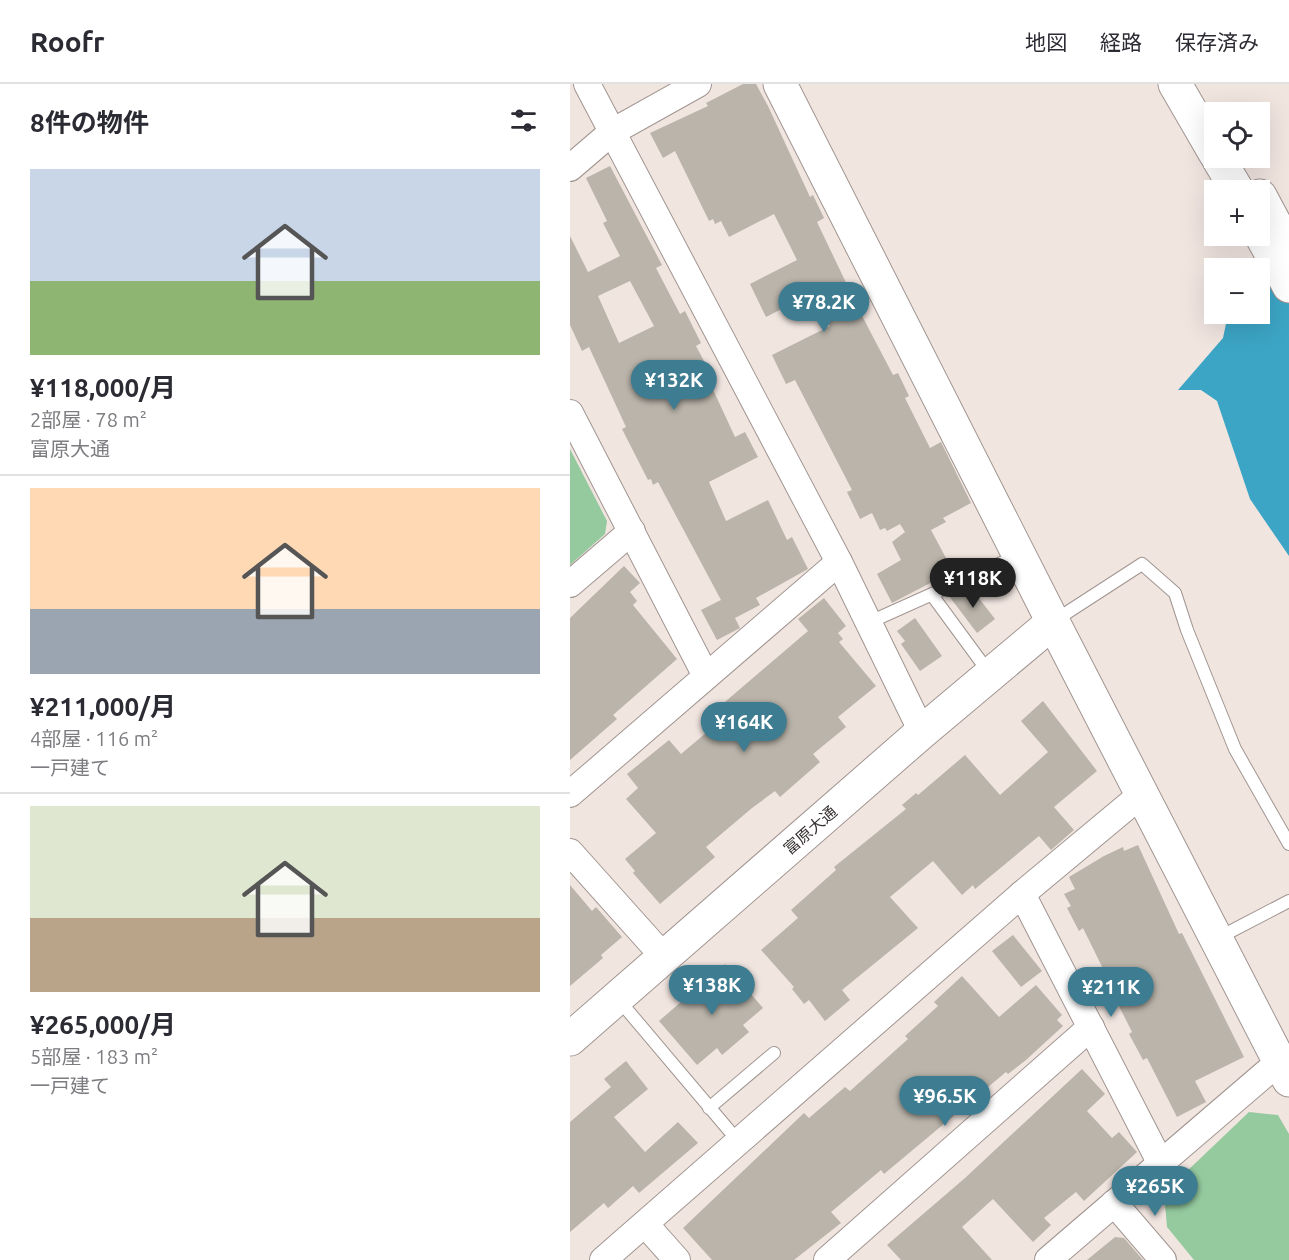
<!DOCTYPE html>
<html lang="ja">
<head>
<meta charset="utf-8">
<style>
	body { margin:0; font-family:Ubuntu,"Noto Sans JP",sans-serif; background:#f2f2f3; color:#2b2b33; height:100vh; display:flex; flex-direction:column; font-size:22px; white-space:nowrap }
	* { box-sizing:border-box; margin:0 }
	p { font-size:20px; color:#7c7c81 }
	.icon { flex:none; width:33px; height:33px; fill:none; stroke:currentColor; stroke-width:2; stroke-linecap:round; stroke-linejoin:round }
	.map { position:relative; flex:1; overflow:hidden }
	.drawer { display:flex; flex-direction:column; background:#fff; width:570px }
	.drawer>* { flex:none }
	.tools { position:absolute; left:634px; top:18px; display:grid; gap:12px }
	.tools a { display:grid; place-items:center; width:66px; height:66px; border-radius:0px; background:#fff; box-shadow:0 6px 24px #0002; font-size:30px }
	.price { position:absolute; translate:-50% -51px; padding:0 14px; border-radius:21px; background:#3d7c91; color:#fff; font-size:20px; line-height:39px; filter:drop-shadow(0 2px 3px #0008) }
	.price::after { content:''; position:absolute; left:50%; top:36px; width:18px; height:14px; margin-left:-9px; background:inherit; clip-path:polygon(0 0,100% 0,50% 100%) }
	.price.selected { background:#222; color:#fff }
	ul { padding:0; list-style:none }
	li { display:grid; align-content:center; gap:12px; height:318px; padding:0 30px }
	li+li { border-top:2px solid #e1e1e2 }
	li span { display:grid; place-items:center; height:186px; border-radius:0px; color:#555 }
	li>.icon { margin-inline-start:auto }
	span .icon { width:108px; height:108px; fill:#fffc; stroke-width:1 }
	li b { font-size:26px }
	h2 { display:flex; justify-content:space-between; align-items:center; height:72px; padding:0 30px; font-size:26px }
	header { display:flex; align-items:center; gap:36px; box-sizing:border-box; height:84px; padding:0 30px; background:#fff; border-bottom:2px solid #e1e1e2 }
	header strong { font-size:28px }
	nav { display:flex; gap:33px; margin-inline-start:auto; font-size:21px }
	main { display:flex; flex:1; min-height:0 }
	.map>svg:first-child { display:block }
	.green { fill:#95ca9f }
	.water { fill:#3ca5c5 }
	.building { fill:#bab4aa; fill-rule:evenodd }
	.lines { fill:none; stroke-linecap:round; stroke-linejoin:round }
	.lane-casing { stroke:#a19591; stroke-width:14 }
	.street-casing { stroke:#a19591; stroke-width:28 }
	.secondary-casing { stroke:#a19591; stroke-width:35 }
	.highway-casing { stroke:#a19591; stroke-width:35 }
	.lane { stroke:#fff; stroke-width:12 }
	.street { stroke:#fff; stroke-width:26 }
	.secondary { stroke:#fff; stroke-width:33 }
	.highway { stroke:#fff; stroke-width:33 }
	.labels { text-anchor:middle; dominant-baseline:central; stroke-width:4.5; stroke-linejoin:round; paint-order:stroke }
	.street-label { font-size:16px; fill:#373231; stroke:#fff }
</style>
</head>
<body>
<header>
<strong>Roofr</strong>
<nav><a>地図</a><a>経路</a><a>保存済み</a></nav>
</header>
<main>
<section class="drawer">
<h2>8件の物件<svg class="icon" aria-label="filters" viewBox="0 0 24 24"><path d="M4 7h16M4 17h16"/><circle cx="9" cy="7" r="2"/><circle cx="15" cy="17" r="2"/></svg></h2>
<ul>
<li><span style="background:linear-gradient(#c9d6e8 60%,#8fb573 0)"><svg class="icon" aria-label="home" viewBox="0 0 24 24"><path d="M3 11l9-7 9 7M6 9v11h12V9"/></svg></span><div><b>¥118,000/月</b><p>2部屋 · 78 m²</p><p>富原大通</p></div></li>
<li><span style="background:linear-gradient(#ffd9b3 65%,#9aa5b1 0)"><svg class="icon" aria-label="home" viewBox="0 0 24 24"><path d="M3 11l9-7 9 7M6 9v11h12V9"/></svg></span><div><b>¥211,000/月</b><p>4部屋 · 116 m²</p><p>一戸建て</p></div></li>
<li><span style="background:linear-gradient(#dfe7d0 60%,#b9a48a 0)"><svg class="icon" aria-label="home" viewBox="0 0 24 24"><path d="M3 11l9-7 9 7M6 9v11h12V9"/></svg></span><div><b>¥265,000/月</b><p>5部屋 · 183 m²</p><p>一戸建て</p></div></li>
</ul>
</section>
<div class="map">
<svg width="719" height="1176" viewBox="0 0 719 1176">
	<rect width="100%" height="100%" fill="#f1e5e0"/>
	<!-- green -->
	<g class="green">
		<path d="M 0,365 L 37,437 L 35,450 L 0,481 Z"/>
		<path d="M 679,1028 L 708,1031 L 719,1050 L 719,1176 L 624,1176 L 597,1143 L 594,1109 Z"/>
	</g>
	<!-- water -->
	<path class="water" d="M 719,150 L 719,472 L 680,415 L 647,317 L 631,306 L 608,306 L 653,254 L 658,230 L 690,230 L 690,184 L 683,184 Z"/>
	<!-- building -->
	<g class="building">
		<path d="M 173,0 L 186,0 L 198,22 L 240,113 L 243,111 L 254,134 L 247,138 L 290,228 L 323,291 L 328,289 L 339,312 L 335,314 L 360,364 L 371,358 L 401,419 L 373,434 L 376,438 L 361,446 L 385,491 L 368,498 L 366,496 L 322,519 L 307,490 L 331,476 L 322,458 L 335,448 L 330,440 L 317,447 L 315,444 L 310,446 L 302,429 L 290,435 L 277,408 L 282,406 L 225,296 L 216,300 L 202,271 L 260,242 L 243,209 L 196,233 L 180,200 L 227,176 L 204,130 L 159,153 L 151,137 L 145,140 L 143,135 L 139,137 L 105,67 L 93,74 L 80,49 L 138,22 L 136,19 Z"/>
		<path d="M 40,82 L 92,181 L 86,184 L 110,230 L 115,227 L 131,259 L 126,262 L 143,294 L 139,297 L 165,353 L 175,348 L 188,373 L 139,398 L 156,437 L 198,416 L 217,456 L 222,453 L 238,485 L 186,514 L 190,521 L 165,534 L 170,544 L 147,556 L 131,526 L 151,516 L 88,398 L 83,401 L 81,395 L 78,396 L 52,345 L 56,343 L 19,263 L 12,267 L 0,241 L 0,152 L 18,188 L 50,172 L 33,139 L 37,137 L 16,94 ZM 60,197 L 84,242 L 49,259 L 28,212 Z"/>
		<path d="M 54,482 L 70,499 L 60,508 L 67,517 L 63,521 L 107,575 L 43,631 L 47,635 L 0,676 L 0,534 Z"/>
		<path d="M 401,504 L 425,535 L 407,549 L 379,512 L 393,505 L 395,509 Z"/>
		<path d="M 254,514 L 276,542 L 268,549 L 273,555 L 269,558 L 306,602 L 268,633 L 276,643 L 243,670 L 250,678 L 210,713 L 205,707 L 182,724 L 136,763 L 145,773 L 90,820 L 63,789 L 65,787 L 55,775 L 86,749 L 56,715 L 68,704 L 57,690 L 99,656 L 111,670 L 149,638 L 142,629 L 238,547 L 228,535 Z"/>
		<path d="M 345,534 L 372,572 L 350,587 L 331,560 L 335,557 L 327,547 Z"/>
		<path d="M 473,617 L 527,687 L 484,723 L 504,746 L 481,766 L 469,752 L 405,805 L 403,801 L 392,811 L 363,777 L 320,813 L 348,844 L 272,906 L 280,916 L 255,937 L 239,916 L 234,920 L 222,905 L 224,903 L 191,866 L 228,834 L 221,826 L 266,786 L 264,783 L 336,725 L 332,721 L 346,709 L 348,711 L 395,671 L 430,711 L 478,668 L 451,637 Z"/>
		<path d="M 568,761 L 609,850 L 612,849 L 674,973 L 625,997 L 636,1018 L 607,1033 L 577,974 L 573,976 L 559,950 L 562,948 L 543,910 L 545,909 L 513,844 L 509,847 L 497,824 L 501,822 L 494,810 L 505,805 L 499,793 L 534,772 L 553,763 L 554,767 Z"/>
		<path d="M 0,801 L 22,827 L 26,823 L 52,853 L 31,871 L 33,874 L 0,902 Z"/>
		<path d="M 443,851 L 472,887 L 451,903 L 422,867 Z"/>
		<path d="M 155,880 L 193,924 L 173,941 L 179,948 L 152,971 L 147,964 L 127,981 L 89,937 Z"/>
		<path d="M 392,892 L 429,933 L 466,901 L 492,931 L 487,936 L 493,942 L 456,976 L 438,990 L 436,988 L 314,1090 L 311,1086 L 261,1128 L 271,1139 L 224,1176 L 142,1176 L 113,1144 L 234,1029 L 239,1034 L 275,1003 L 280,1007 L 338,955 L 335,952 L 368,922 L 364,918 Z"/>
		<path d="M 56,977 L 78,1005 L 44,1033 L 75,1068 L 108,1038 L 128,1059 L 69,1109 L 63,1102 L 38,1124 L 34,1119 L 0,1148 L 0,1038 L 41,1003 L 34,995 Z"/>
		<path d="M 512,985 L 535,1010 L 517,1027 L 542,1054 L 549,1048 L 567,1068 L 514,1117 L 506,1108 L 474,1134 L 481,1141 L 463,1158 L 423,1115 L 392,1143 L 422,1176 L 331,1176 L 317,1161 L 395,1094 Z"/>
		<path d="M 545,1153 L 554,1154 L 573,1176 L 517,1176 Z"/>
	</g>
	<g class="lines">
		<!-- lane casing -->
		<g class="lane-casing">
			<g id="lane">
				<path d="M 362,511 L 420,590"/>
				<path d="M 311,533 L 447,472"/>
				<path d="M 484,537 L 572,480 L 605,509 L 617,546 L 665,665 L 719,760"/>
				<path d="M 648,854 L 719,817"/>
				<path d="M 48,915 L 168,1057"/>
				<path d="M 139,1024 L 204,969"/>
			</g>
		</g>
		<!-- street casing -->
		<g class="street-casing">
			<g id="street">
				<path d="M 17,0 L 269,478 L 352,648"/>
				<path d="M 0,84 L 42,48 L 128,0"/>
				<path d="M 0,329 L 136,592"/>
				<path d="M 0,500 L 62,447"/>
				<path d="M 0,710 L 269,478"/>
				<path d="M 0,768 L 94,873"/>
				<path d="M 452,810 L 590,1078"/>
				<path d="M 544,1119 L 593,1176"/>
				<path d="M 75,1140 L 107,1176"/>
				<path d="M 33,1176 L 452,810 L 572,710"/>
				<path d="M 257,1176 L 521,943"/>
				<path d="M 478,1176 L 710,977"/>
			</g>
		</g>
		<!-- secondary casing -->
		<g class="secondary-casing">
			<g id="secondary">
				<path d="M 210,0 L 483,538 L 719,996"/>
				<path d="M 0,955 L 352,648 L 483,538"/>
			</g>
		</g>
		<!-- highway casing -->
		<g class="highway-casing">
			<g id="highway">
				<path d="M 605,0 L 645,69"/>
				<path d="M 648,74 L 667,106"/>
				<path d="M 690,112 L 719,166"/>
				<path d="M 690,149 L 719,202"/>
			</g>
		</g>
		<!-- lane -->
		<use href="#lane" class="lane"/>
		<!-- street -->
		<use href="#street" class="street"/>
		<!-- secondary -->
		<use href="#secondary" class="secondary"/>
		<!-- highway -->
		<use href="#highway" class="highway"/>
	</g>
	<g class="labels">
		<!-- street labels -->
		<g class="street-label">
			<text transform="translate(240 746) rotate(-41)">富原大通</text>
		</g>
	</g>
</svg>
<div class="tools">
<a><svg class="icon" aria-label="locate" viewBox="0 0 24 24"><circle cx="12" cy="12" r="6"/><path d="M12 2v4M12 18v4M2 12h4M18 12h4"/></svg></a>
<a>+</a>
<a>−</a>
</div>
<b class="price" style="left:254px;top:249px">¥78.2K</b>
<b class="price" style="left:104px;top:327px">¥132K</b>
<b class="price selected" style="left:403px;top:525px">¥118K</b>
<b class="price" style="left:174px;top:669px">¥164K</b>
<b class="price" style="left:142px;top:932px">¥138K</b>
<b class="price" style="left:541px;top:934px">¥211K</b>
<b class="price" style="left:375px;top:1043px">¥96.5K</b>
<b class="price" style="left:585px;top:1133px">¥265K</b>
</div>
</main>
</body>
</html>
